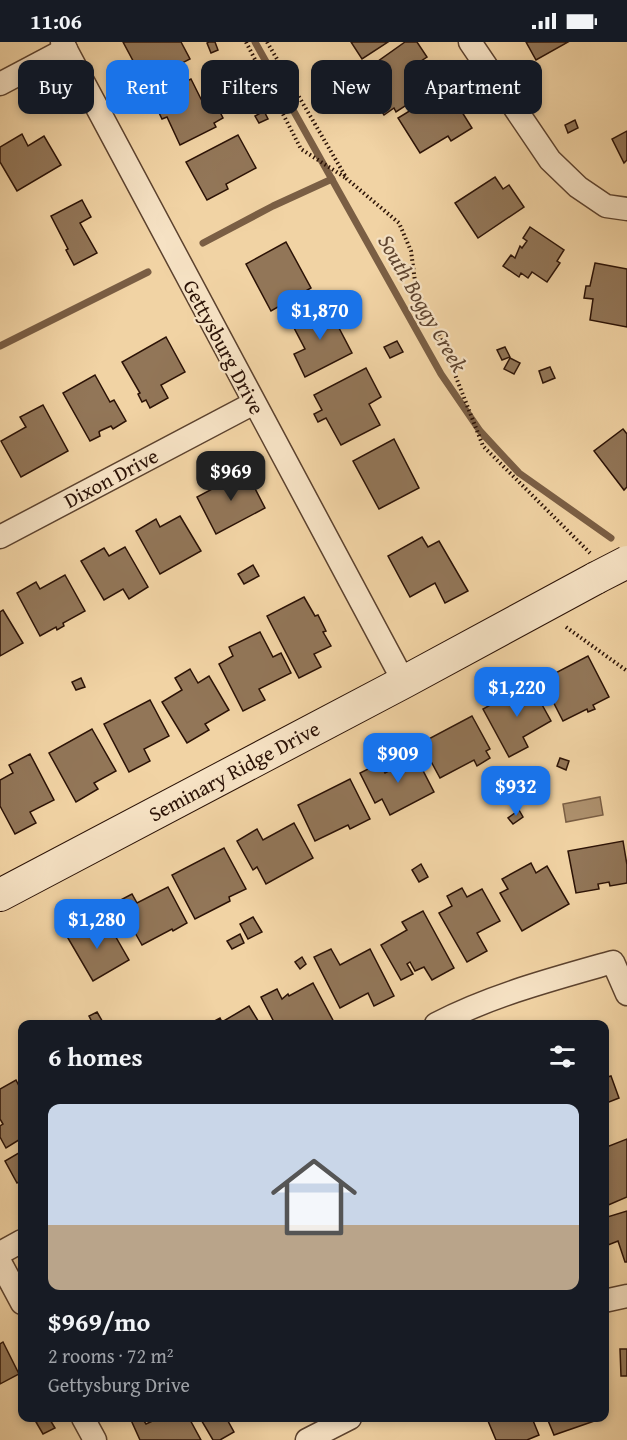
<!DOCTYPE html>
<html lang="en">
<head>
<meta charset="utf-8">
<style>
	body { margin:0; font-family:"Gentium Book Plus",serif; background:#20242c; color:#f1f3f6; height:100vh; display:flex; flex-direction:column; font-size:22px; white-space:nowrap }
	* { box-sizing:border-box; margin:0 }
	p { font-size:20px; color:#9ea1a6 }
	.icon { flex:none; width:33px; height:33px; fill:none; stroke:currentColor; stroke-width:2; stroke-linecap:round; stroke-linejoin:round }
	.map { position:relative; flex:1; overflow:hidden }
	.details { position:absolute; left:18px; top:978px; width:591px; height:402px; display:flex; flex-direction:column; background:#171b24; border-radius:12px; box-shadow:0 3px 9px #0003 }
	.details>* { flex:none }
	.guide { position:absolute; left:18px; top:18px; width:591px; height:54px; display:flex; gap:12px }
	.price { position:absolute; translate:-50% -51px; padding:0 14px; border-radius:12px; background:#1a73e8; color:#fff; font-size:20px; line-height:39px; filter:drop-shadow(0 2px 3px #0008) }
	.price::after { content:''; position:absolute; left:50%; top:36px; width:18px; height:14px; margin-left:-9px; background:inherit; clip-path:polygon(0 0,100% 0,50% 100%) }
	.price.active { background:#222; color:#fff }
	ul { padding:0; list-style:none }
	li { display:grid; align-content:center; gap:12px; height:318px; padding:0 30px }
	li span { display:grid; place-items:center; height:186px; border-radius:12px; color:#555 }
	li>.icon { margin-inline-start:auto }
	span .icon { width:108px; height:108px; fill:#fffc; stroke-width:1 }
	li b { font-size:26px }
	h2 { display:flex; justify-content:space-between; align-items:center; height:72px; padding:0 30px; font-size:26px }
	.chip { padding:0 21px; border-radius:12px; background:#171b24; box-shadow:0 3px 9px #0003; font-size:21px; line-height:54px }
	.chip.active { background:#1a73e8; color:#fff }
	.status { display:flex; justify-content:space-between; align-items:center; height:42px; padding:0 30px; background:#171b24; direction:ltr }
	.status svg { height:16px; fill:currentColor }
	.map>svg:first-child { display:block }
	.water { fill:#ae916e; stroke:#7a5e44; stroke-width:1.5 }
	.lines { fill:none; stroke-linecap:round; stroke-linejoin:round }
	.stream { stroke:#7a5e44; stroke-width:7 }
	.building { fill:#927658; stroke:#2b1206; stroke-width:1.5 }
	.street-casing { stroke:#5c422e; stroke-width:25 }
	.secondary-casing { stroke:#2b1206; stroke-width:34 }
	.path { stroke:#2b1206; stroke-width:4; stroke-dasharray:1.5 3; stroke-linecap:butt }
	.street { stroke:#f6e2c4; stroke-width:22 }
	.secondary { stroke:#f6e2c4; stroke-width:32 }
	.secondary-bridge-casing { stroke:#2b1206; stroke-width:34; stroke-linecap:butt }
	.secondary-bridge { stroke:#f6e2c4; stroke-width:32 }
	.labels { text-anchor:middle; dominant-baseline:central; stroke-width:4.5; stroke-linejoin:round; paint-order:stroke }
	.street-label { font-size:21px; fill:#2b1206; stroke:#f6e2c4 }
	.water-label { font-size:22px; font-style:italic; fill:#5f4530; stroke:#f6e2c4 }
</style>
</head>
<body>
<div class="status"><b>11:06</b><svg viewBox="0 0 49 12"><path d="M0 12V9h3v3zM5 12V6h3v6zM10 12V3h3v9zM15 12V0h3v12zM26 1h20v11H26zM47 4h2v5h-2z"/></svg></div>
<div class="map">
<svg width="627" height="1398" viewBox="0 0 627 1398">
	<rect width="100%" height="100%" fill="#f1d3a4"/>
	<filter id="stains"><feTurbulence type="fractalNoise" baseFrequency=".00333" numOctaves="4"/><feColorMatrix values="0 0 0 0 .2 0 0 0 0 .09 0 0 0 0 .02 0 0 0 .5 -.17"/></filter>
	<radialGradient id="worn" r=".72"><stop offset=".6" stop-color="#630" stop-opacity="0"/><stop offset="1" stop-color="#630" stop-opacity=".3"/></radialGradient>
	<!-- water -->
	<path class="water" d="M 600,755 L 603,773 L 566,780 L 563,762 Z"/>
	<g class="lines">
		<!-- stream -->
		<g class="stream">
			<path d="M 255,0 L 441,332 L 480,389 L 519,431 L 611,496"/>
			<path d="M 203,201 L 273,164 L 332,137"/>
			<path d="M 0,304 L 148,230"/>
		</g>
	</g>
	<!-- building -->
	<g class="building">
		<path d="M 123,0 L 181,0 L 190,17 L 180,22 L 181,24 L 146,43 Z"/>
		<path d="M 209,0 L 215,0 L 218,8 L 211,11 L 207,1 Z"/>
		<path d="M 351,0 L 388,0 L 362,17 Z"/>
		<path d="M 405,0 L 417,0 L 427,15 L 415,23 L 431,47 L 396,70 L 394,66 L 384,73 L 371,53 L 381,47 L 367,27 Z"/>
		<path d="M 526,0 L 568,0 L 536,18 Z"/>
		<path d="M 356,33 L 362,41 L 350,48 L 345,40 Z"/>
		<path d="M 191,37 L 205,65 L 215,60 L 223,76 L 214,81 L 216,85 L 180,103 L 167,75 L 162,77 L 152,56 Z"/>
		<path d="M 447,46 L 472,86 L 451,99 L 448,94 L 420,111 L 398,76 Z"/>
		<path d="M 264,69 L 268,77 L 259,81 L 255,74 Z"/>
		<path d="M 575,78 L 578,86 L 568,91 L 565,83 Z"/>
		<path d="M 627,89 L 627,118 L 624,121 L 612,97 Z"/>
		<path d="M 22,92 L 28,104 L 44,94 L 61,123 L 17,149 L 0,120 L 0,105 Z"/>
		<path d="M 238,93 L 256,126 L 226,142 L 228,147 L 207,158 L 186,120 Z"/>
		<path d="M 495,135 L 503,147 L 509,143 L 524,165 L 478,196 L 455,161 Z"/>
		<path d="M 82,158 L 91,175 L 80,181 L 97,211 L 74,223 L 66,208 L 68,207 L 51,174 Z"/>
		<path d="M 530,185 L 564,208 L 557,219 L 560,221 L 547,240 L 532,230 L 528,236 L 521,231 L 519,235 L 503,224 L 511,213 L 515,216 L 520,204 L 522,206 L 527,199 L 523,196 Z"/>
		<path d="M 286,200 L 311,246 L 271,269 L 246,222 Z"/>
		<path d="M 595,221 L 627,227 L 627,285 L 590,278 L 593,257 L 584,256 L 586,244 L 590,244 Z"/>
		<path d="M 327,263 L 352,311 L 305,335 L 294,312 L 305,307 L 292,282 Z"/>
		<path d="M 166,295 L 185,330 L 161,343 L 168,356 L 150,366 L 146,358 L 142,360 L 138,352 L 140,351 L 122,320 Z"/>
		<path d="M 397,299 L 403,310 L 390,316 L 384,305 Z"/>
		<path d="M 505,305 L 510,315 L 502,318 L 497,308 Z"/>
		<path d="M 510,316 L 520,321 L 514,332 L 504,327 Z"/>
		<path d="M 550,325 L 555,336 L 543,341 L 539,329 Z"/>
		<path d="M 366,326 L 381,355 L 369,362 L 380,383 L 341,403 L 326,376 L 318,380 L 314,372 L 322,368 L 314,353 Z"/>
		<path d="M 95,333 L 110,360 L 114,358 L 126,379 L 113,387 L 111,384 L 100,389 L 99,390 L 100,394 L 90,399 L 63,351 Z"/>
		<path d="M 43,363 L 68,409 L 21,435 L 1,399 L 26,385 L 20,375 Z"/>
		<path d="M 623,387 L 627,392 L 627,445 L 624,448 L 594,409 Z"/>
		<path d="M 394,397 L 419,446 L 379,467 L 353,419 Z"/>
		<path d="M 246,429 L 265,466 L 216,492 L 197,455 Z"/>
		<path d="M 180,474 L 201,509 L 160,532 L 136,489 L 156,477 L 160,485 Z"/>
		<path d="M 422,495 L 428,505 L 439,499 L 468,549 L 445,561 L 435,541 L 410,555 L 388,514 Z"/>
		<path d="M 125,505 L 148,545 L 129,557 L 123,547 L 104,558 L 81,519 L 104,506 L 109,514 Z"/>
		<path d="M 253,523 L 259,534 L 244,542 L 238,532 Z"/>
		<path d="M 65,533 L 85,569 L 63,581 L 64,584 L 57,588 L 56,585 L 40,594 L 17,551 L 36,540 L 40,547 Z"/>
		<path d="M 304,555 L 315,574 L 318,573 L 326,589 L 323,590 L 331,604 L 314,612 L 321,625 L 299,636 L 267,574 Z"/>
		<path d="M 3,568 L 23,601 L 0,614 L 0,570 Z"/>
		<path d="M 260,590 L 273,615 L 281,611 L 291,631 L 259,647 L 265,658 L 243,669 L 219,622 L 233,614 L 229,605 Z"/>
		<path d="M 588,614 L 609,655 L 593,663 L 595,667 L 588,670 L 587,667 L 563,679 L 542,638 Z"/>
		<path d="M 190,627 L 198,641 L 209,634 L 229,668 L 205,682 L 209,688 L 187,701 L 162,660 L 182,648 L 175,636 Z"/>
		<path d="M 81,636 L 85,645 L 76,648 L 72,640 Z"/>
		<path d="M 530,641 L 551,679 L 523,695 L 528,705 L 509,715 L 483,667 Z"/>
		<path d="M 150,658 L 169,694 L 144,707 L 150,719 L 129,730 L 104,682 Z"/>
		<path d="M 472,674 L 490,707 L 486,709 L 490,716 L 477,724 L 474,718 L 440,736 L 421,701 Z"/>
		<path d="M 92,687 L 116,729 L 94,741 L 98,747 L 76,760 L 49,711 Z"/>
		<path d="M 30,712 L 54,758 L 30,770 L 36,781 L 15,792 L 0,764 L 0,738 L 13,731 L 9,723 Z"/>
		<path d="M 416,715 L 434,750 L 390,773 L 382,757 L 375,761 L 360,731 L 380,721 L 385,731 L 395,726 L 393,723 L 407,716 L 408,719 Z"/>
		<path d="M 560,716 L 569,719 L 566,728 L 557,724 Z"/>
		<path d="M 350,737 L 370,777 L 350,787 L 348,783 L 315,799 L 298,763 Z"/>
		<path d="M 519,768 L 523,775 L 513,782 L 508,776 Z"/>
		<path d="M 294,781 L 313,816 L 266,842 L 257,825 L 253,828 L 237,799 L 257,787 L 263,798 Z"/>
		<path d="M 623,799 L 627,823 L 627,841 L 610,844 L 609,840 L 598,842 L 599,847 L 576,851 L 568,809 Z"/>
		<path d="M 224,806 L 246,847 L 229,855 L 230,859 L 195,877 L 172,833 Z"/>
		<path d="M 531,821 L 536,831 L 547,824 L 569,862 L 522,889 L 500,851 L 508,847 L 502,837 Z"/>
		<path d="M 421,822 L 428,835 L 419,840 L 412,828 Z"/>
		<path d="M 168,845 L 187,881 L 173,889 L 172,887 L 142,903 L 134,889 L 127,893 L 111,863 L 132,852 L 137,861 Z"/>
		<path d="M 462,846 L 467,855 L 482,847 L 500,879 L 477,891 L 487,909 L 467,920 L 439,871 L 452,864 L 447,854 Z"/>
		<path d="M 423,869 L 454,926 L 432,938 L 424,925 L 415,929 L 410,920 L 407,922 L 413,932 L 401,938 L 381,903 L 407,888 L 402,880 Z"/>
		<path d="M 253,875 L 262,890 L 248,897 L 240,882 Z"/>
		<path d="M 85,880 L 94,894 L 110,885 L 129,918 L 93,939 L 65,891 Z"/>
		<path d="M 240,892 L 244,901 L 232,907 L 227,899 Z"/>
		<path d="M 331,907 L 340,923 L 370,907 L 394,954 L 374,964 L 368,951 L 340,966 L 314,915 Z"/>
		<path d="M 302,915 L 306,922 L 300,927 L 295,920 Z"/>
		<path d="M 313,941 L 335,982 L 275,982 L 261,955 L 277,947 L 282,957 L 288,952 L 289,954 Z"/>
		<path d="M 249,964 L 260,982 L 209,982 L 220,976 L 222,980 Z"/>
		<path d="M 97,970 L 104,982 L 93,982 L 89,974 Z"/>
		<path d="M 611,1034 L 619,1056 L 604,1062 L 604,1036 Z"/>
		<path d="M 16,1038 L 22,1050 L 22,1096 L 6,1106 L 0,1095 L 0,1084 L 3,1082 L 0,1077 L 0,1047 Z"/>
		<path d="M 627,1097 L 627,1155 L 606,1164 L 604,1160 L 604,1106 Z"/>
		<path d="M 22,1109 L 22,1138 L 17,1141 L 5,1119 Z"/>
		<path d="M 627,1169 L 627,1220 L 625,1220 L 618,1199 L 608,1203 L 604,1191 L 604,1176 Z"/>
		<path d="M 3,1300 L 19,1332 L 0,1342 L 0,1302 Z"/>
		<path d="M 620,1307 L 627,1307 L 627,1334 L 621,1334 Z"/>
		<path d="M 45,1376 L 49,1376 L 55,1386 L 43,1392 L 36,1380 Z"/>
		<path d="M 135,1376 L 142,1376 L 146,1382 L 159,1376 L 189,1376 L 201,1398 L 140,1398 L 131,1378 Z"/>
		<path d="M 200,1376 L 235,1376 L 228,1379 L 234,1390 L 220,1398 L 213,1398 Z"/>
		<path d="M 496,1376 L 532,1376 L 539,1393 L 527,1398 L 496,1398 L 488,1379 Z"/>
		<path d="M 547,1376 L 603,1376 L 554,1393 Z"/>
	</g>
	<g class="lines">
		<!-- street casing -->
		<g class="street-casing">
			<g id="street">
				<path d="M 62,0 L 404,640"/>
				<path d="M 470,0 L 550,118 L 578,145 L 606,164 L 627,167"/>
				<path d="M 0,42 L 66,7"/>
				<path d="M 0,495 L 254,361"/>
				<path d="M 436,982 C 492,953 553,937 613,920 L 627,952"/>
				<path d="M 0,1211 L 22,1199"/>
				<path d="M 0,1220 L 22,1261"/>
				<path d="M 604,1259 L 627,1254"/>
				<path d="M 83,1376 L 95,1398"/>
				<path d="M 307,1398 L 350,1376"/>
			</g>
		</g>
		<!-- secondary casing -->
		<g class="secondary-casing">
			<path id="secondary" d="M 0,853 L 404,640 L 596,536"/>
		</g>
		<!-- path -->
		<g class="path">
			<path d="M 246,0 L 301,107 L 346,136"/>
			<path d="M 267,0 L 347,137 L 399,181 L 411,209 L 416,247 L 436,284 L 483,404 L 590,511"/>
			<path d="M 566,585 L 627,629"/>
		</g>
		<!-- street -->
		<use href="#street" class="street"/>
		<!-- secondary -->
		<use href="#secondary" class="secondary"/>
		<!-- secondary-bridge casing -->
		<g class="secondary-bridge-casing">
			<path id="secondary-bridge" d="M 596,536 L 627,520"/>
		</g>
		<!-- secondary-bridge -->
		<use href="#secondary-bridge" class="secondary-bridge"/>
	</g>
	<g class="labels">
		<!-- street labels -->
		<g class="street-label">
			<text transform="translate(224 305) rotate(62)">Gettysburg Drive</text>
			<text transform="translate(111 436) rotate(-28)">Dixon Drive</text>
			<text transform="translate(234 729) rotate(-28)">Seminary Ridge Drive</text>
		</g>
		<!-- water labels -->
		<g class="water-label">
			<text transform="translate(423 261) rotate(60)">South Boggy Creek</text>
		</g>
	</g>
	<rect width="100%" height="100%" filter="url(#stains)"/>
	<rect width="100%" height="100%" fill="url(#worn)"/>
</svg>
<b class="price" style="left:320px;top:299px">$1,870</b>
<b class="price active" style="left:231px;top:460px">$969</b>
<b class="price" style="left:517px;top:676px">$1,220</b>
<b class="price" style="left:398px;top:742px">$909</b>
<b class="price" style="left:516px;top:775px">$932</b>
<b class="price" style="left:97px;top:908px">$1,280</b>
<div class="guide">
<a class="chip">Buy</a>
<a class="chip active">Rent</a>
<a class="chip">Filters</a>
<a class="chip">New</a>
<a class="chip">Apartment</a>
</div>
<section class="details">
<h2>6 homes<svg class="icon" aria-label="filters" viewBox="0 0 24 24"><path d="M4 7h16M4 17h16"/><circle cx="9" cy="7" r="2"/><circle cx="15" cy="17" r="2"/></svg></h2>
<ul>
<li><span style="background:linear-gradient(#c9d6e8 65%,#b9a48a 0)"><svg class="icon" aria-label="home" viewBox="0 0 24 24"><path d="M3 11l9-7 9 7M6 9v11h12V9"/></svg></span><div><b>$969/mo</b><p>2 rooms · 72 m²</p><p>Gettysburg Drive</p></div></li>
</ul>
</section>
</div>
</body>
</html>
